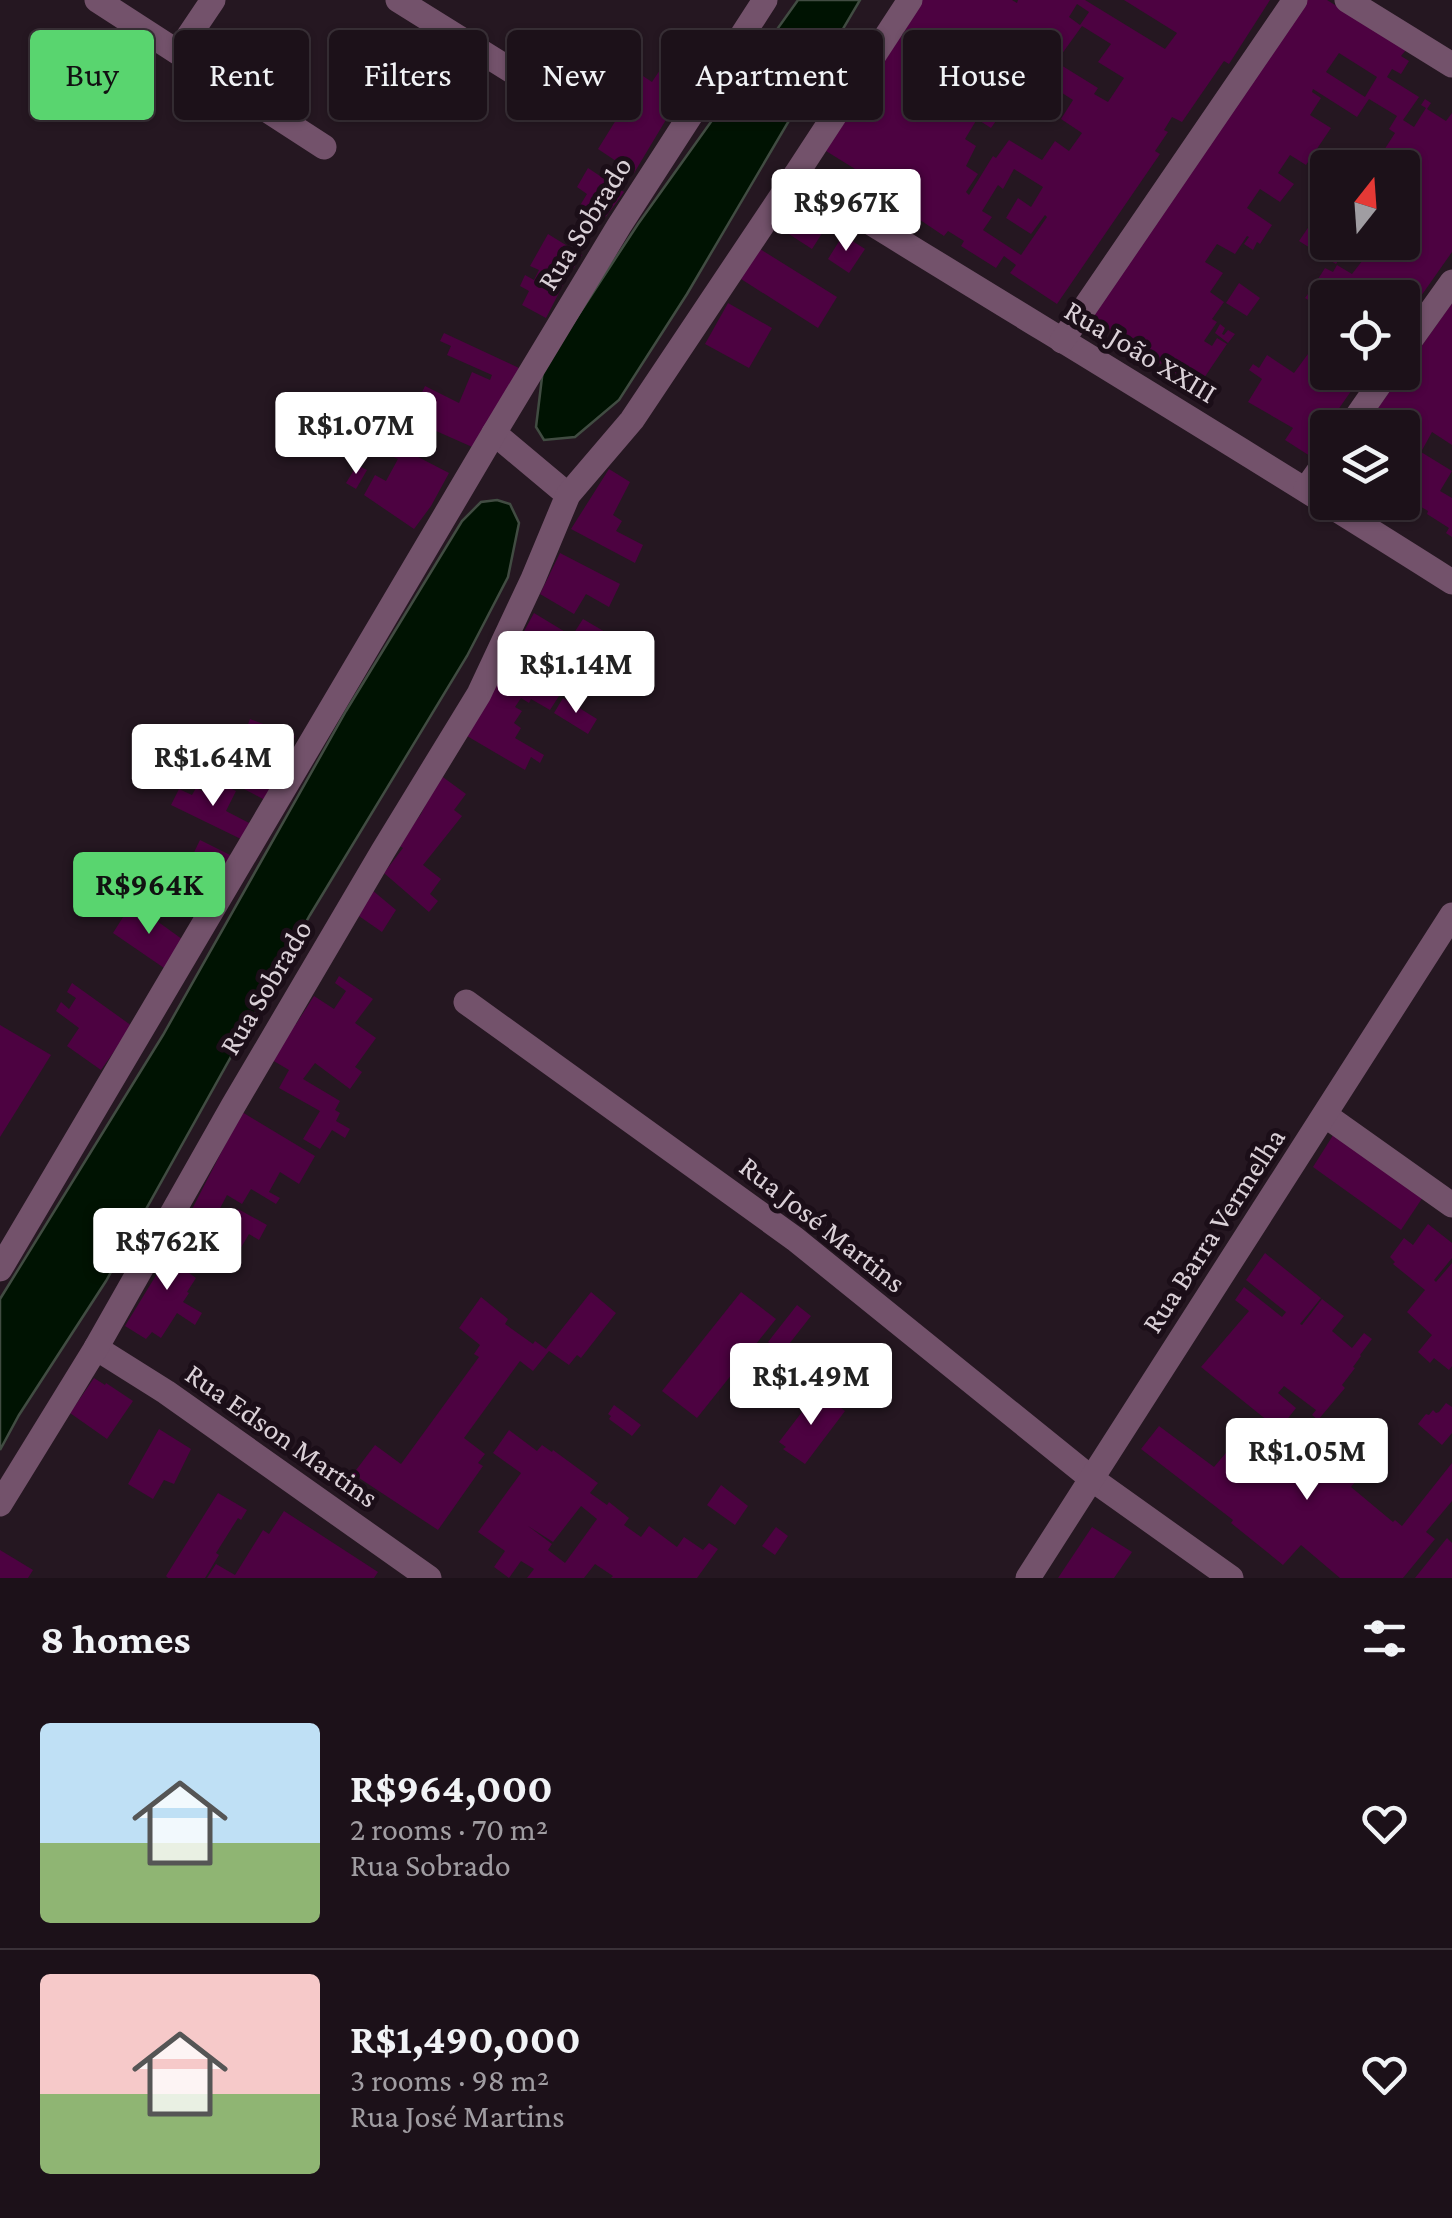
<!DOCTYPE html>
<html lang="en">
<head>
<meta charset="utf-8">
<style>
	body { margin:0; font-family:"Crimson Pro",serif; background:#291f26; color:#f1f3f6; height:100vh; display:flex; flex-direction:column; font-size:38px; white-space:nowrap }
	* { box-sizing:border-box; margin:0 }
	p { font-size:32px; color:#a09da2 }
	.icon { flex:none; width:55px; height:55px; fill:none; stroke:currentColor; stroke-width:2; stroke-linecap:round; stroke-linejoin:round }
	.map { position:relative; height:1578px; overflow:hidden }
	.details { display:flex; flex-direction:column; background:#1c1119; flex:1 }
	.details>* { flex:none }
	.hud { position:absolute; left:30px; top:30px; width:1392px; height:90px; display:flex; gap:20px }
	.needle { width:65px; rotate:17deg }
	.tools { position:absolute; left:1310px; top:150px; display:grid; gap:20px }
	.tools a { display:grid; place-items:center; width:110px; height:110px; border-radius:10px; background:#1c1119; box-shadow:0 2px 8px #0004,0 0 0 2px #3a3138; font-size:50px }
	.price { position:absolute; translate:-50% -85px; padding:0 22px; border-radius:10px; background:#fff; color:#222; font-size:32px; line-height:65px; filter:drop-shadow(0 2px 5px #0008) }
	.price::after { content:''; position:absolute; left:50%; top:60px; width:30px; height:22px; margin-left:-15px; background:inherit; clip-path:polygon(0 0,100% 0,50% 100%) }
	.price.active { background:#59d56f; color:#111 }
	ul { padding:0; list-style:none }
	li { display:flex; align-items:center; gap:30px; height:250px; padding:0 40px }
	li+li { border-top:2px solid #3a3138 }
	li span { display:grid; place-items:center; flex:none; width:280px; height:200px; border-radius:10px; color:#555 }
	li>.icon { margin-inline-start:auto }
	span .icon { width:120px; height:120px; fill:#fffc; stroke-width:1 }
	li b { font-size:42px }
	h2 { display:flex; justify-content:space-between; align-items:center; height:120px; padding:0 40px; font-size:42px }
	.chip { padding:0 35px; border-radius:10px; background:#1c1119; box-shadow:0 2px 8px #0004,0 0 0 2px #3a3138; font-size:35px; line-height:90px }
	.chip.active { background:#59d56f; color:#111 }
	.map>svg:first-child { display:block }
	.water { fill:#001302; stroke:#414c42; stroke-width:2.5 }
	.building { fill:#4d0241; fill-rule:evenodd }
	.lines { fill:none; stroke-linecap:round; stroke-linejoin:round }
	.minor { stroke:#73526b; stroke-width:25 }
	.labels { text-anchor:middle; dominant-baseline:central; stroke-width:10; stroke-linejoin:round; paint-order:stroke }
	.street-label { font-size:30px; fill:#dad0d7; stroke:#1b0e18 }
</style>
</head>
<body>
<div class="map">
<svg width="1452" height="1578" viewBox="0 0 1452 1578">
	<rect width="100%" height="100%" fill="#251721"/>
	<!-- water -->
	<g class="water">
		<path d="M 798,0 L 860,0 L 687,294 L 619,400 L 575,437 L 544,440 L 536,427 L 543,369 L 638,224 Z"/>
		<path d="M 497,500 L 510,504 L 519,523 L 508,577 L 467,656 L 310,915 L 106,1281 L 19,1415 L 0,1450 L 0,1299 L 163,1035 L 346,711 L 462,521 L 481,502 Z"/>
	</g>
	<!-- building -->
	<g class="building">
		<path d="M 917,0 L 1012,0 L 1017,3 L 1018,0 L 1085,0 L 1165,49 L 1177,33 L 1124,0 L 1270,0 L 1229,64 L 1224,61 L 1182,122 L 1172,117 L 1164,130 L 1168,132 L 1155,151 L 1160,154 L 1057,304 L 1010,273 L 1016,265 L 1004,256 L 996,268 L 961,246 L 964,241 L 948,231 L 944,236 L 877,191 L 881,185 L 826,151 L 857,98 L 860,100 ZM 1077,4 L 1089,12 L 1080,25 L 1069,17 ZM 1082,26 L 1111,44 L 1098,62 L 1124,78 L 1108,102 L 1094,94 L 1098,88 L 1056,62 ZM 1028,44 L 1054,61 L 1042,80 L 1073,100 L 1061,119 L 1082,133 L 1069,151 L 1055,141 L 1042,160 L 1009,140 L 996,158 L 993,156 L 969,195 L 966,192 L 978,174 L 966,166 L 976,146 L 965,139 L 977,119 L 991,128 L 1004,109 L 952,77 L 964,59 L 1013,90 L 1020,79 L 1036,89 L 1042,80 L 1015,64 ZM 1014,169 L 1043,187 L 1031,207 L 1018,198 L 1006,218 L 1031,234 L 1045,215 L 1047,217 L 1021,255 L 983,230 L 992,217 L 982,211 L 998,185 L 1003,189 Z"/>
		<path d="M 1303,0 L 1327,0 L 1406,50 L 1401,56 L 1409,61 L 1401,74 L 1392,69 L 1387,77 L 1419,97 L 1403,120 L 1414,127 L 1426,108 L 1421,105 L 1425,99 L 1431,103 L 1427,109 L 1446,121 L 1452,113 L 1452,252 L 1402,323 L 1402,298 L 1328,298 L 1328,312 L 1305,298 L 1311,290 L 1318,296 L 1326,284 L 1318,279 L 1325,268 L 1333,272 L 1337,265 L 1352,274 L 1366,256 L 1348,245 L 1336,264 L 1299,241 L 1312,222 L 1328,232 L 1328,242 L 1402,242 L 1402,168 L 1368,168 L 1376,156 L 1379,158 L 1395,133 L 1389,129 L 1397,116 L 1369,99 L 1357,117 L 1313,89 L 1312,92 L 1321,98 L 1310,115 L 1331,128 L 1306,165 L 1290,155 L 1278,173 L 1294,184 L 1280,202 L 1260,189 L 1247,208 L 1272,225 L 1260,244 L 1257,242 L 1253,250 L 1244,244 L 1249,237 L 1247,236 L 1235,254 L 1217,244 L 1205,262 L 1223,273 L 1210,292 L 1224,302 L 1212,319 L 1217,322 L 1204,341 L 1212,346 L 1217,338 L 1227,344 L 1198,387 L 1142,352 L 1139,356 L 1130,351 L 1134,345 L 1088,316 ZM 1339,53 L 1377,77 L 1365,97 L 1326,72 Z"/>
		<path d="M 684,34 L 708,50 L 676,97 L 665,117 L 667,118 L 634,173 L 598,149 L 616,120 L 606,114 L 622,88 L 614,83 L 616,80 L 612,77 L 617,69 L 609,64 L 614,57 L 652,82 Z"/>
		<path d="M 1020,94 L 1029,100 L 1017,118 L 1009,113 Z"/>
		<path d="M 588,168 L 624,192 L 599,226 L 576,212 L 587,194 L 577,187 Z"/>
		<path d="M 790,209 L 806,220 L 811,213 L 828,224 L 812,249 L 778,227 Z"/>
		<path d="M 548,234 L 582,255 L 564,283 L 546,318 L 522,305 L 529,291 L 520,286 L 525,275 L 534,280 L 539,270 L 530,266 Z"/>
		<path d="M 843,235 L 865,249 L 849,273 L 828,259 Z"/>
		<path d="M 760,249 L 837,297 L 818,328 L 741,279 Z"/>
		<path d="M 1239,283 L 1260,298 L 1247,316 L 1226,303 Z"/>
		<path d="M 728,303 L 772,328 L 749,368 L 705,344 Z"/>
		<path d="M 1452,303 L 1452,445 L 1432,432 L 1421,452 L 1452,471 L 1440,491 L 1452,498 L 1452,537 L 1446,533 L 1449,528 L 1427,514 L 1428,511 L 1418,505 L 1411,517 L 1386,502 L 1402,502 L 1402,428 L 1364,428 Z"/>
		<path d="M 1220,324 L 1225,328 L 1222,334 L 1224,335 L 1228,330 L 1235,334 L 1228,343 L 1215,333 Z"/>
		<path d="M 444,333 L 519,368 L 479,450 L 409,419 L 425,386 L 459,403 L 472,372 L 490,380 L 492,375 L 447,355 L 451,346 L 440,341 Z"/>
		<path d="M 1308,354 L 1328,366 L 1328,372 L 1337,372 L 1356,384 L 1333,417 L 1336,419 L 1328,428 L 1310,456 L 1285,440 L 1293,428 L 1248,402 L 1262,379 L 1249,370 L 1253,364 L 1259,368 L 1267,355 L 1294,373 Z"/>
		<path d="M 393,444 L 449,473 L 431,506 L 414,529 L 364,495 L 375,475 L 386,481 L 398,459 L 387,454 Z"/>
		<path d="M 357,465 L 367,470 L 356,489 L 346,483 Z"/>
		<path d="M 609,469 L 630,482 L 613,515 L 622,521 L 616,531 L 643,545 L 635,563 L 571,529 Z"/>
		<path d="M 560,553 L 620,584 L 609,607 L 586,594 L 574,614 L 540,594 Z"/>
		<path d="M 534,613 L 572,636 L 583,619 L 624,643 L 613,661 L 600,654 L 590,673 L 567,660 L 562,669 L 551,662 L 538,683 L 559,696 L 550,710 L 531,699 L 529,703 L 521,698 L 515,707 L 522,711 L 514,723 L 521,728 L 515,738 L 544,755 L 540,763 L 531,757 L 525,770 L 467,736 Z"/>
		<path d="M 563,698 L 597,719 L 588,734 L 554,713 Z"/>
		<path d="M 250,719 L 295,736 L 265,800 L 196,764 L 211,735 L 227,743 L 231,734 L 242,740 Z"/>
		<path d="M 440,775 L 466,794 L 454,810 L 462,816 L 423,865 L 441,879 L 430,894 L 438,901 L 429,912 L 384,873 L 403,848 L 398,845 L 421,814 Z"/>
		<path d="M 212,780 L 236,791 L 226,811 L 253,825 L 245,841 L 171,805 L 179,789 L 192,795 L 196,788 L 206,793 Z"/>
		<path d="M 200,840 L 234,857 L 217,890 L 184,873 Z"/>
		<path d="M 372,890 L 396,910 L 382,932 L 356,914 Z"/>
		<path d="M 132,903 L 186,942 L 167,970 L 113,933 Z"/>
		<path d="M 339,976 L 373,999 L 355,1023 L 376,1038 L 355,1067 L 362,1072 L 350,1089 L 315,1063 L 303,1079 L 340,1101 L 335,1110 L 340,1113 L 336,1121 L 350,1129 L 345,1138 L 332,1130 L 320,1149 L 303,1139 L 320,1111 L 279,1088 L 289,1070 L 267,1057 L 292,1022 L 296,1024 L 314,996 L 334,1009 L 346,991 L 335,983 Z"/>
		<path d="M 72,983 L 132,1026 L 101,1070 L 67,1046 L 79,1028 L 56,1011 L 61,1002 L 69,1009 L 76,998 L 67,992 Z"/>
		<path d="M 0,1025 L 51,1055 L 0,1137 Z"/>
		<path d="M 242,1112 L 315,1156 L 299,1184 L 280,1172 L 269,1192 L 280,1198 L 276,1204 L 251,1189 L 242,1204 L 227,1195 L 217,1214 L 230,1222 L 238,1209 L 267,1225 L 259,1240 L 249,1234 L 239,1251 L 187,1219 Z"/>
		<path d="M 1337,1129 L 1427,1191 L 1401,1230 L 1313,1167 Z"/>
		<path d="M 1428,1224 L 1452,1243 L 1452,1258 L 1434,1280 L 1436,1282 L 1452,1263 L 1452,1366 L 1449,1370 L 1434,1358 L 1430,1363 L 1418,1352 L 1432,1335 L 1407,1312 L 1425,1290 L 1393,1264 L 1395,1262 L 1390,1257 L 1404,1238 L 1413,1245 Z"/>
		<path d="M 182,1233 L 201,1246 L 185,1270 L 196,1278 L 187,1292 L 189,1293 L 183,1302 L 202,1313 L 195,1325 L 177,1313 L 161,1338 L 152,1332 L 146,1339 L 125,1326 Z"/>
		<path d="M 207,1249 L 228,1263 L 223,1271 L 210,1264 L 208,1267 L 199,1261 Z"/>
		<path d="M 1265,1253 L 1321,1298 L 1300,1324 L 1302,1325 L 1322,1299 L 1344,1316 L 1332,1331 L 1352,1348 L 1364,1333 L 1372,1339 L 1360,1355 L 1361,1356 L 1353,1367 L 1355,1368 L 1342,1385 L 1345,1388 L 1318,1420 L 1312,1415 L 1316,1410 L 1284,1386 L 1278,1393 L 1296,1408 L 1279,1430 L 1201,1367 L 1249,1311 L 1235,1300 L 1244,1287 L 1282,1317 L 1286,1312 L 1246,1280 Z"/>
		<path d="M 591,1292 L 616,1313 L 581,1358 L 577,1355 L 569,1365 L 549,1351 L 533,1371 L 520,1361 L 464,1438 L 485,1454 L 478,1463 L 483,1466 L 438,1530 L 353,1474 L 375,1445 L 401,1464 L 479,1357 L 474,1354 L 480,1345 L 459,1328 L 481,1297 L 508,1319 L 505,1324 L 533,1344 L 535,1341 L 546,1349 Z"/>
		<path d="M 741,1292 L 776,1319 L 697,1418 L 662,1391 Z"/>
		<path d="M 797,1305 L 811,1316 L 782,1353 L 768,1342 Z"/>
		<path d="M 94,1378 L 105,1385 L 106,1383 L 133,1401 L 107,1439 L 70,1413 Z"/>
		<path d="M 818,1391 L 845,1411 L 805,1464 L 783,1449 L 786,1447 L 779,1442 Z"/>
		<path d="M 1446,1403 L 1452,1407 L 1452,1433 L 1442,1445 L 1418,1424 L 1426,1414 L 1429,1415 L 1433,1410 L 1436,1413 L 1439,1412 Z"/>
		<path d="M 614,1405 L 641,1425 L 632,1436 L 609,1419 L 611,1416 L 608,1414 Z"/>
		<path d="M 1253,1421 L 1276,1437 L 1291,1451 L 1290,1452 L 1316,1475 L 1354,1430 L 1381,1451 L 1351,1487 L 1393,1522 L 1395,1520 L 1402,1526 L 1452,1463 L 1452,1501 L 1426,1532 L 1435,1539 L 1403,1578 L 1340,1578 L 1301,1545 L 1283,1565 L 1231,1523 L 1233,1520 L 1141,1449 L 1159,1426 L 1214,1467 Z"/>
		<path d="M 159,1429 L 191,1449 L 174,1484 L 164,1480 L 153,1499 L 128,1484 Z"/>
		<path d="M 509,1430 L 537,1451 L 542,1445 L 552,1452 L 553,1450 L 598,1483 L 590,1493 L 607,1505 L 609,1502 L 629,1518 L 624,1525 L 641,1537 L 649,1526 L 677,1547 L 684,1537 L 703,1550 L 709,1543 L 718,1549 L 697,1578 L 611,1578 L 613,1576 L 595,1564 L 584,1578 L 527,1578 L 534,1569 L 521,1561 L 509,1578 L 494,1567 L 505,1551 L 478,1532 L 521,1473 L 493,1453 ZM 581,1506 L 597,1519 L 565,1563 L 548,1550 L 552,1544 L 528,1526 L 553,1542 Z"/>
		<path d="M 721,1485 L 748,1506 L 735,1525 L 707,1505 Z"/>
		<path d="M 218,1493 L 247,1510 L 241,1520 L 238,1518 L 216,1553 L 219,1555 L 205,1578 L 168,1578 L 166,1576 Z"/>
		<path d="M 284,1511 L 378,1572 L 374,1578 L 207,1578 L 216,1564 L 235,1575 L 263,1530 L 269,1534 Z"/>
		<path d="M 776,1527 L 788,1536 L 775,1555 L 762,1546 Z"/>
		<path d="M 1092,1527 L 1132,1552 L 1114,1578 L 1058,1578 Z"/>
		<path d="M 1447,1538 L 1452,1543 L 1452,1578 L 1415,1578 Z"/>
		<path d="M 0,1550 L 33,1570 L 28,1578 L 0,1578 Z"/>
	</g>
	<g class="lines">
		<!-- minor -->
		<g class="minor">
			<path d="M 97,0 L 324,147"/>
			<path d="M 398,0 L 520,76"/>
			<path d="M 1347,0 L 1452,65"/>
			<path d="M 178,52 L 213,0"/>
			<path d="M 795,176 C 1014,312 1235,444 1452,582"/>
			<path d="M 1062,341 L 1295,0"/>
			<path d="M 1402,352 L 1452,282"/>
			<path d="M 1349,428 L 1388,372"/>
			<path d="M 494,433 L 568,495"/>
			<path d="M 1306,489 L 1328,458"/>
			<path d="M 466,1002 L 795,1239 L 1092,1479 L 1231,1578"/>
			<path d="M 1325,1115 L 1452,1205"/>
			<path d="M 0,1269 L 494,433 L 619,226 L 765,0"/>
			<path d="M 96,1348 L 166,1392 L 429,1578"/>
			<path d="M 0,1504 L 96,1348 L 233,1106 L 383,851 L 479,694 L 533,579 L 568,495 L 632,420 L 795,176 L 910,0"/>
			<path d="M 1028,1578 L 1452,915"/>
		</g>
	</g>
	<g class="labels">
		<!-- street labels -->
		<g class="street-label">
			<text transform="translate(584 223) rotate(-58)">Rua Sobrado</text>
			<text transform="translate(1141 351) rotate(31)">Rua João XXIII</text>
			<text transform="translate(265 987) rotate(-59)">Rua Sobrado</text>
			<text transform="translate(823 1224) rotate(38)">Rua José Martins</text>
			<text transform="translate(1213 1230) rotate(-57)">Rua Barra Vermelha</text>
			<text transform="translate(282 1435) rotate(35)">Rua Edson Martins</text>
		</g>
	</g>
</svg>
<div class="tools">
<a><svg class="needle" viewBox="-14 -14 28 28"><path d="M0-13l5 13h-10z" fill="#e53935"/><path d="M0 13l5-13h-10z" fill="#a09da2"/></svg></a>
<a><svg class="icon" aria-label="locate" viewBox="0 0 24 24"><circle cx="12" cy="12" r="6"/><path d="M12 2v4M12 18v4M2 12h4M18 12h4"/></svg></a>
<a><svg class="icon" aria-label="layers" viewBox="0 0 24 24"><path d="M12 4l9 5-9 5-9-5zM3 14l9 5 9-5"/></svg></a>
</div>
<b class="price" style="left:846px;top:254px">R$967K</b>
<b class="price" style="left:356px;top:477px">R$1.07M</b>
<b class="price" style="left:576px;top:716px">R$1.14M</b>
<b class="price" style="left:213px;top:809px">R$1.64M</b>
<b class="price active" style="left:149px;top:937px">R$964K</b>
<b class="price" style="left:167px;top:1293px">R$762K</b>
<b class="price" style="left:811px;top:1428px">R$1.49M</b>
<b class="price" style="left:1307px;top:1503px">R$1.05M</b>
<div class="hud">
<a class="chip active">Buy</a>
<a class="chip">Rent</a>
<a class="chip">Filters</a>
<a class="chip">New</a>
<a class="chip">Apartment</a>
<a class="chip">House</a>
</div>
</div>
<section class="details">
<h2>8 homes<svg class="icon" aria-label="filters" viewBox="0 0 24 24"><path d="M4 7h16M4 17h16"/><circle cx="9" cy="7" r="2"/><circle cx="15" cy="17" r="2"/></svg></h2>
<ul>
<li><span style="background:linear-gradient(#bfe0f5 60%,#8fb573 0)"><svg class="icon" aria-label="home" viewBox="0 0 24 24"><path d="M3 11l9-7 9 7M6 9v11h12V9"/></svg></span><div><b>R$964,000</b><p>2 rooms · 70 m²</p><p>Rua Sobrado</p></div><svg class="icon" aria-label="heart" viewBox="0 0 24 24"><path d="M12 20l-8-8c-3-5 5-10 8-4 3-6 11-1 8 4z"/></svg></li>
<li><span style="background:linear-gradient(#f6c9c9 60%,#8fb573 0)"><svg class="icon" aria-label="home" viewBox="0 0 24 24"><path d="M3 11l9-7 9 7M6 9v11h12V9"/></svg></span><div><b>R$1,490,000</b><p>3 rooms · 98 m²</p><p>Rua José Martins</p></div><svg class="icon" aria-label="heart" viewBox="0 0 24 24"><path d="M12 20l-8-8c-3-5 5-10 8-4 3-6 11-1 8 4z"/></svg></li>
</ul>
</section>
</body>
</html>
